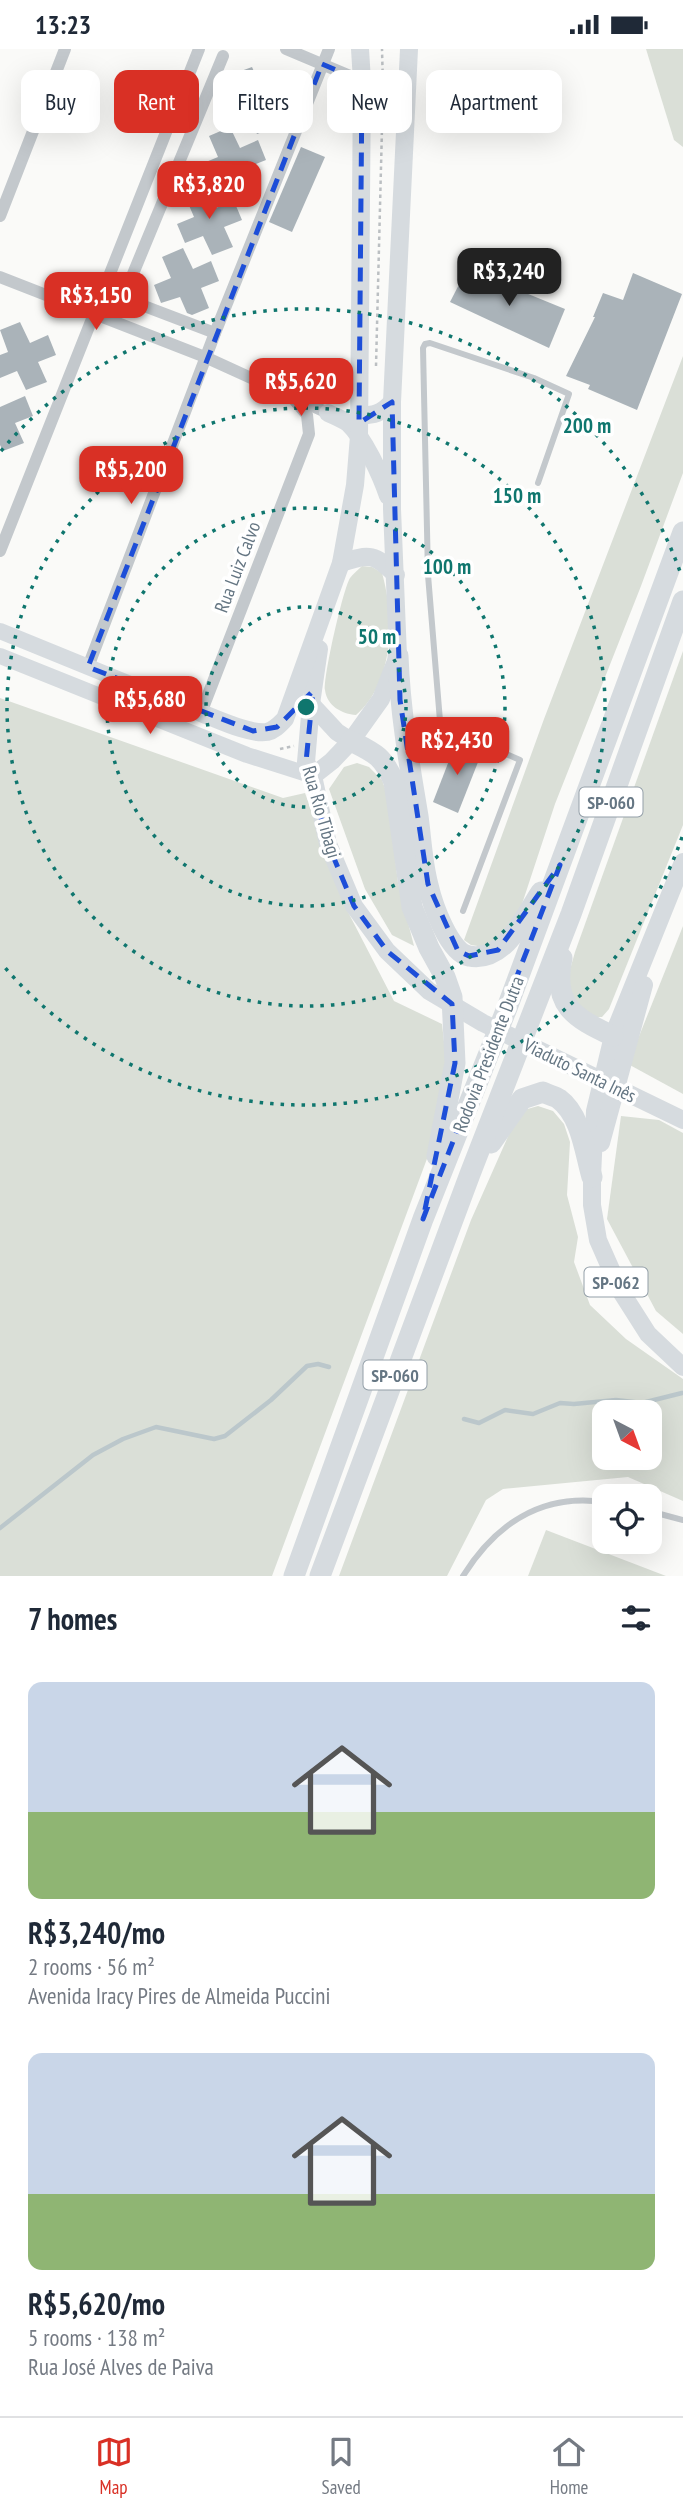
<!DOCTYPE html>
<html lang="en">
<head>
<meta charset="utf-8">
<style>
	body { margin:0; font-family:"PT Sans Narrow",sans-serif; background:#f6f6f7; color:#1f2937; height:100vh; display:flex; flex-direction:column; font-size:26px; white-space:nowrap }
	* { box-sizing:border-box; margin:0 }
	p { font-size:23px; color:#747a83 }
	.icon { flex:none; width:38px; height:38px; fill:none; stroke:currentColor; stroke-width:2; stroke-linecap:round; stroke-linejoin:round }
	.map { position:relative; height:1527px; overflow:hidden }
	.details { display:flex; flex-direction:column; background:#fff; flex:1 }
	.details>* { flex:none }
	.hud { position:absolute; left:21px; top:21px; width:642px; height:63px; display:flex; gap:14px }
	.needle { width:46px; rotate:139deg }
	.fabs { position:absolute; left:592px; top:1351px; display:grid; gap:14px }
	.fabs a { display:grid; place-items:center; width:70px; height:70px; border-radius:14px; background:#fff; box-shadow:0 7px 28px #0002; font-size:35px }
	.price { position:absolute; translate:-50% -60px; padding:0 16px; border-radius:14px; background:#d93025; color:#fff; font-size:23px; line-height:46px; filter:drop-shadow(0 2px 4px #0008) }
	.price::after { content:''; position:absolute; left:50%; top:42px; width:21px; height:16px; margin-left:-10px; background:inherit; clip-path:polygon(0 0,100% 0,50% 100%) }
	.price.selected { background:#222; color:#fff }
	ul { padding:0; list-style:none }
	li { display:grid; align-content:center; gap:14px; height:371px; padding:0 28px }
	li span { display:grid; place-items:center; height:217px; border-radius:14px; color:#555 }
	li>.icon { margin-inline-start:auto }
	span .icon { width:126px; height:126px; fill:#fffc; stroke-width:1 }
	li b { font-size:30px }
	h2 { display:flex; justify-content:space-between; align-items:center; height:84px; padding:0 28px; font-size:30px }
	.pill { padding:0 24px; border-radius:14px; background:#fff; box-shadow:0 7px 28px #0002; font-size:24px; line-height:63px }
	.pill.selected { background:#d93025; color:#fff }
	.status { display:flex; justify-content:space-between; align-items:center; height:49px; padding:0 35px; background:#fff; direction:ltr }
	.status svg { height:19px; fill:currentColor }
	.tabs { display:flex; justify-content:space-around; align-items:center; height:98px; border-top:2px solid #e0e1e3; background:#fff; font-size:19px; color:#747a83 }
	.tabs a { display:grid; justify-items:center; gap:4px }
	.tabs .selected { color:#d93025 }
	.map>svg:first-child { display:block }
	.green { fill:#dadfd7; fill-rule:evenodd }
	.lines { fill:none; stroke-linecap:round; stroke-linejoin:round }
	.stream { stroke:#bbc7cb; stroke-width:4.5 }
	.building { fill:#aab3b9 }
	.path { stroke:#bbbfc2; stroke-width:2.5; stroke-dasharray:3.5 3.5; stroke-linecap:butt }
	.lane { stroke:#c3c8cc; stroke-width:6 }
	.street { stroke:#c3c8cc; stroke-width:12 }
	.secondary { stroke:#d6dbdf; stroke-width:16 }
	.primary { stroke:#d6dbdf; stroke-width:18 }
	.highway { stroke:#d6dbdf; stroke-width:21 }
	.marked { fill:none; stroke:#1d4ed8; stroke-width:5; stroke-dasharray:14 9; stroke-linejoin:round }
	.ring { fill:none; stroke:#0f766e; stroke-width:3.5; stroke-dasharray:3.5 7 }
	.labels { text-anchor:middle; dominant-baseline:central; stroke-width:7; stroke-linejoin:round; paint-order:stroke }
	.shield { fill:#fff; stroke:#939fa8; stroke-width:2 }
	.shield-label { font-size:18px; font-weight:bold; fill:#657683 }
	.street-label { font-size:19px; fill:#657683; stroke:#fff }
	.centre { fill:#0f766e; stroke:#fff; stroke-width:3.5 }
	.ring-label { font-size:21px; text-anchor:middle; font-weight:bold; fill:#0f766e; stroke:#fff; stroke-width:7; stroke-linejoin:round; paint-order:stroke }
</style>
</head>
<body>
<div class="status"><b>13:23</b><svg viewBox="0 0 49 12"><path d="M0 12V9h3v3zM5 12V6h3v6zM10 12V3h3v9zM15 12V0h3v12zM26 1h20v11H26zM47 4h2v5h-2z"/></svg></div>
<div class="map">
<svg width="683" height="1527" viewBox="0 0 683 1527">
	<rect width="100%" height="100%" fill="#fafaf8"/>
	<!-- green -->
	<g class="green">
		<path d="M 646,0 L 683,0 L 683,98 L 674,91 Z"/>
		<path d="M 683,307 L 683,424 L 641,537 L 555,755 L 522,855 L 506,886 L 484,898 L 471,896 L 464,891 L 544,670 Z"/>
		<path d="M 362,517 L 372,518 L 382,524 C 395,569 394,634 356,666 C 342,665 327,657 325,641 C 323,629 343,540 350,529 C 353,525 358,521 362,517 Z"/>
		<path d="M 683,602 L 683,776 L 609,960 L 602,968 L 587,968 L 565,938 L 575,903 Z"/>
		<path d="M 0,649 L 283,749 L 305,744 L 348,863 L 394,952 L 442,975 L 447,1019 L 428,1107 L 272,1527 L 0,1527 Z"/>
		<path d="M 357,714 L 369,718 L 382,731 L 388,748 L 398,834 L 414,897 L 392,886 L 365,840 L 329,740 L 344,718 Z"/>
		<path d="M 683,877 L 683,1045 L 628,1015 Z"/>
		<path d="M 538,1057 L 553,1062 L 564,1075 L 570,1093 L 567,1146 L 578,1188 L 574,1213 L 590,1256 L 626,1290 L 683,1330 L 683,1452 L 628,1428 L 503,1440 L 486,1451 L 447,1527 L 339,1527 L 471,1171 L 514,1074 L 524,1061 ZM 604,1363 L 649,1363 L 649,1409 L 604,1409 Z"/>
		<path d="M 621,1067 L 659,1071 L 683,1084 L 683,1285 L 656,1262 L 607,1170 Z"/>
		<path d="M 546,1481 L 666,1527 L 528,1527 Z"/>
	</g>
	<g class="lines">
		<!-- stream -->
		<g class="stream">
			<path d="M 464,1370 L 479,1374 L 505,1361 L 533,1365 L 560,1354 L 574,1355 L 616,1351 L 642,1354 L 682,1344"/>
			<path d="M 0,1479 L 93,1406 L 123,1390 L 156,1378 L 214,1390 L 225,1387 L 271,1351 L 307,1317 L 318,1315 L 329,1318"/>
		</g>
	</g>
	<!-- building -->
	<g class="building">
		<path d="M 252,18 L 261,38 L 280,31 L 287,50 L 269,58 L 278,77 L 257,85 L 248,67 L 230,74 L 222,54 L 240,48 L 230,26 Z"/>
		<path d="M 230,78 L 240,99 L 258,91 L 266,111 L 248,118 L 256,138 L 236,146 L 227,127 L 209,134 L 201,115 L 218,108 L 209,87 Z"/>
		<path d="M 301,98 L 325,108 L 292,183 L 269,173 Z"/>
		<path d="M 206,138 L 216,159 L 234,152 L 242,171 L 224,178 L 233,198 L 212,206 L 203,187 L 185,194 L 177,175 L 194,168 L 185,147 Z"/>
		<path d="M 183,199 L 193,220 L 211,212 L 219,232 L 201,239 L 209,259 L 192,266 L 187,264 L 180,248 L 161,254 L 154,236 L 171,229 L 162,208 Z"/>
		<path d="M 467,220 L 565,260 L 549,299 L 450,253 Z"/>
		<path d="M 633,224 L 682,245 L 637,361 L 588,340 L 590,336 L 566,327 L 595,268 L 593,268 L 603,244 L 623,251 Z"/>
		<path d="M 20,273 L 30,294 L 48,286 L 56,306 L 38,313 L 47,333 L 26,341 L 17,322 L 0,329 L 0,306 L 8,303 L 0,281 Z"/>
		<path d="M 25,347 L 33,367 L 15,374 L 24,394 L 3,402 L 0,396 L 0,358 Z"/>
		<path d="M 457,691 L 482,703 L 458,764 L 433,753 Z"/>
	</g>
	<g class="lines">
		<!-- path -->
		<g class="path">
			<path d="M 376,317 L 383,39 L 382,0"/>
			<path d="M 280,700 L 294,697"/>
		</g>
		<!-- lane -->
		<g class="lane">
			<path d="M 463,862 L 520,711 L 445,678 L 440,672 L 428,526 L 423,299 L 425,295 L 430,294 L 534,329 L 569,345 L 538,434"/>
			<path d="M 649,1462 L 683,1471"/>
			<path d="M 463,1527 C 495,1476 541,1444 604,1453"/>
		</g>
		<!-- street -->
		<g class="street">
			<path d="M 286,0 L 362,32"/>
			<path d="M 0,167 L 65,0"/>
			<path d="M 0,228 L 205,308 L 328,364 L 336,365"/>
			<path d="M 215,284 L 123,249 L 223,7"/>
			<path d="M 0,502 L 199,0"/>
			<path d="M 88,618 L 215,284 L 329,0"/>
			<path d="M 201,664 L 309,385 L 307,366 L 291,347"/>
		</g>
		<!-- secondary -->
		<g class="secondary">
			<path d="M 0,582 L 201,664"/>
			<path d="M 0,607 L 247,706 L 313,727"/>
		</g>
		<!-- primary -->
		<g class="primary">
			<path d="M 328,364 C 335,367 342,370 348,374 C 364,389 381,426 388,447"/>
			<path d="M 359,367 C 374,366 381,365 392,353"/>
			<path d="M 341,514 C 370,504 375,505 396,526"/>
			<path d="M 319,600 L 311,655 L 306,713 L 313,727 L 328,795 L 354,857 L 387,902 L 429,942 L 483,974 L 683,1071"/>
			<path d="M 311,655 L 337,683 L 351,692"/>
			<path d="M 201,664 C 217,670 250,686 267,683 C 275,681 280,675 285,670 L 341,514 L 355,436 L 359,387 L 362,32 L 360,0"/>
			<path d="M 313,727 L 332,712 L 351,692 L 381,650 L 398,607 L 392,460 L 392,353 L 409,0"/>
			<path d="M 683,813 L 613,987 L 595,1062 L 592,1128 L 592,1156 L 598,1191 L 620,1241 L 648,1285 L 683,1318"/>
			<path d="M 601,1094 L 644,936"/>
		</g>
		<!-- highway -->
		<g class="highway">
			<path d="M 398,607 C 400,661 409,714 418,767 C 421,789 422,814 428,836 C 432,854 449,904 469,907 C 505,914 525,867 541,843"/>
			<path d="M 351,692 C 375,704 383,707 394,733 L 412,858 L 429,899 L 445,928 L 452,948 L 455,1014 L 437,1107"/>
			<path d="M 562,909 C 552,956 574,969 613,987"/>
			<path d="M 491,1094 L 522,1050 L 543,1043 C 548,1046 555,1047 559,1050 C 581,1066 585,1104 592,1128"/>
			<path d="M 294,1527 L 423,1170 L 507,959 L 683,483"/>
			<path d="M 320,1527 L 470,1125 L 571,865 L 683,552"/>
		</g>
	</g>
	<!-- marked area -->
	<path class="marked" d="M 322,15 L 362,32 L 359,374 L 392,353 L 400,651 L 428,835 L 458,902 L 469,907 L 498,901 L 560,816 L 423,1170 L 455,1014 L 452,955 L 387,902 L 354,857 L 328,795 L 306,713 L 313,642 L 277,678 L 253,682 L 88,618 Z"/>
	<!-- distance rings -->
	<g class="ring">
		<circle cx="306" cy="658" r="100"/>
		<circle cx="306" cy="658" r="199"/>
		<circle cx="306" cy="658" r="299"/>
		<path d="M682 788A398 398 0 0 1 1 914M1 402A398 398 0 0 1 682 528"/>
	</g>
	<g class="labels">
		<!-- shield labels -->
		<g class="shield">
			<rect x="579.5" y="738.5" width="63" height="29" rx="5"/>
			<rect x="584.5" y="1218.5" width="63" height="29" rx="5"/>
			<rect x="363.5" y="1311.5" width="63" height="29" rx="5"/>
		</g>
		<g class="shield-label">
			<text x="611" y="753">SP-060</text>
			<text x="616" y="1233">SP-062</text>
			<text x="395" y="1326">SP-060</text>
		</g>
		<!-- street labels -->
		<g class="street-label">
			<text transform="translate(237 518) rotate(-69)">Rua Luiz Calvo</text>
			<text transform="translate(322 763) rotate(74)">Rua Rio Tibagi</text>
			<text transform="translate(488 1005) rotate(-69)">Rodovia Presidente Dutra</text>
			<text transform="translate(580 1021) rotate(26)">Viaduto Santa Inês</text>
		</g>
	</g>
	<circle cx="306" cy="658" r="10" class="centre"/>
	<g class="ring-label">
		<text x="587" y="384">200 m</text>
		<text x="517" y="454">150 m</text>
		<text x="447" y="525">100 m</text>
		<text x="377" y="595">50 m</text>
	</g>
</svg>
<div class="fabs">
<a><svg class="needle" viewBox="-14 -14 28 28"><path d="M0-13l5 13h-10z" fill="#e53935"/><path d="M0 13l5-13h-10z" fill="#747a83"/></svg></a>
<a><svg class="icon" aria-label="locate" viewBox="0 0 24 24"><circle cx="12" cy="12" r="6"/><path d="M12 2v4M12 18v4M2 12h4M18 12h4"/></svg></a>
</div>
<b class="price" style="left:209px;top:172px">R$3,820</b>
<b class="price selected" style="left:509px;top:259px">R$3,240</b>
<b class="price" style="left:96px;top:283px">R$3,150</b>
<b class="price" style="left:301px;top:369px">R$5,620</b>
<b class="price" style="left:131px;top:457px">R$5,200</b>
<b class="price" style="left:150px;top:687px">R$5,680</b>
<b class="price" style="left:457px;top:728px">R$2,430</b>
<div class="hud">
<a class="pill">Buy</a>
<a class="pill selected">Rent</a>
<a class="pill">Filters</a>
<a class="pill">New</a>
<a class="pill">Apartment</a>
</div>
</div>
<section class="details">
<h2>7 homes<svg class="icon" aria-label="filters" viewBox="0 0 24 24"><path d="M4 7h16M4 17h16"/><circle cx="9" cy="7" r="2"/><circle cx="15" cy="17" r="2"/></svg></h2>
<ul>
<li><span style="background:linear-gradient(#c9d6e8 60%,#8fb573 0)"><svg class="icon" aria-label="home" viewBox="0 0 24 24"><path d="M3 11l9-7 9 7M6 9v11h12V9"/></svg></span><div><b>R$3,240/mo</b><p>2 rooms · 56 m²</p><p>Avenida Iracy Pires de Almeida Puccini</p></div></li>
<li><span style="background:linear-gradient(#c9d6e8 65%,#8fb573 0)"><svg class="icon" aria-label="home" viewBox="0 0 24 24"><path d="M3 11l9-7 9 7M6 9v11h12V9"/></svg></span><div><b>R$5,620/mo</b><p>5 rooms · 138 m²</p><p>Rua José Alves de Paiva</p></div></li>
</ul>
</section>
<nav class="tabs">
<a class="selected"><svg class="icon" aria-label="map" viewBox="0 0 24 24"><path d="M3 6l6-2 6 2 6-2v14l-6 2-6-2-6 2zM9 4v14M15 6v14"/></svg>Map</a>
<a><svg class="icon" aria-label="saved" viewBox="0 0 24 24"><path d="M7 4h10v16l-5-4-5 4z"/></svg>Saved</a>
<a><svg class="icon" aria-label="home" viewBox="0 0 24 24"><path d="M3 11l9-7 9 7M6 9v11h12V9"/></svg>Home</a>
</nav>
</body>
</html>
